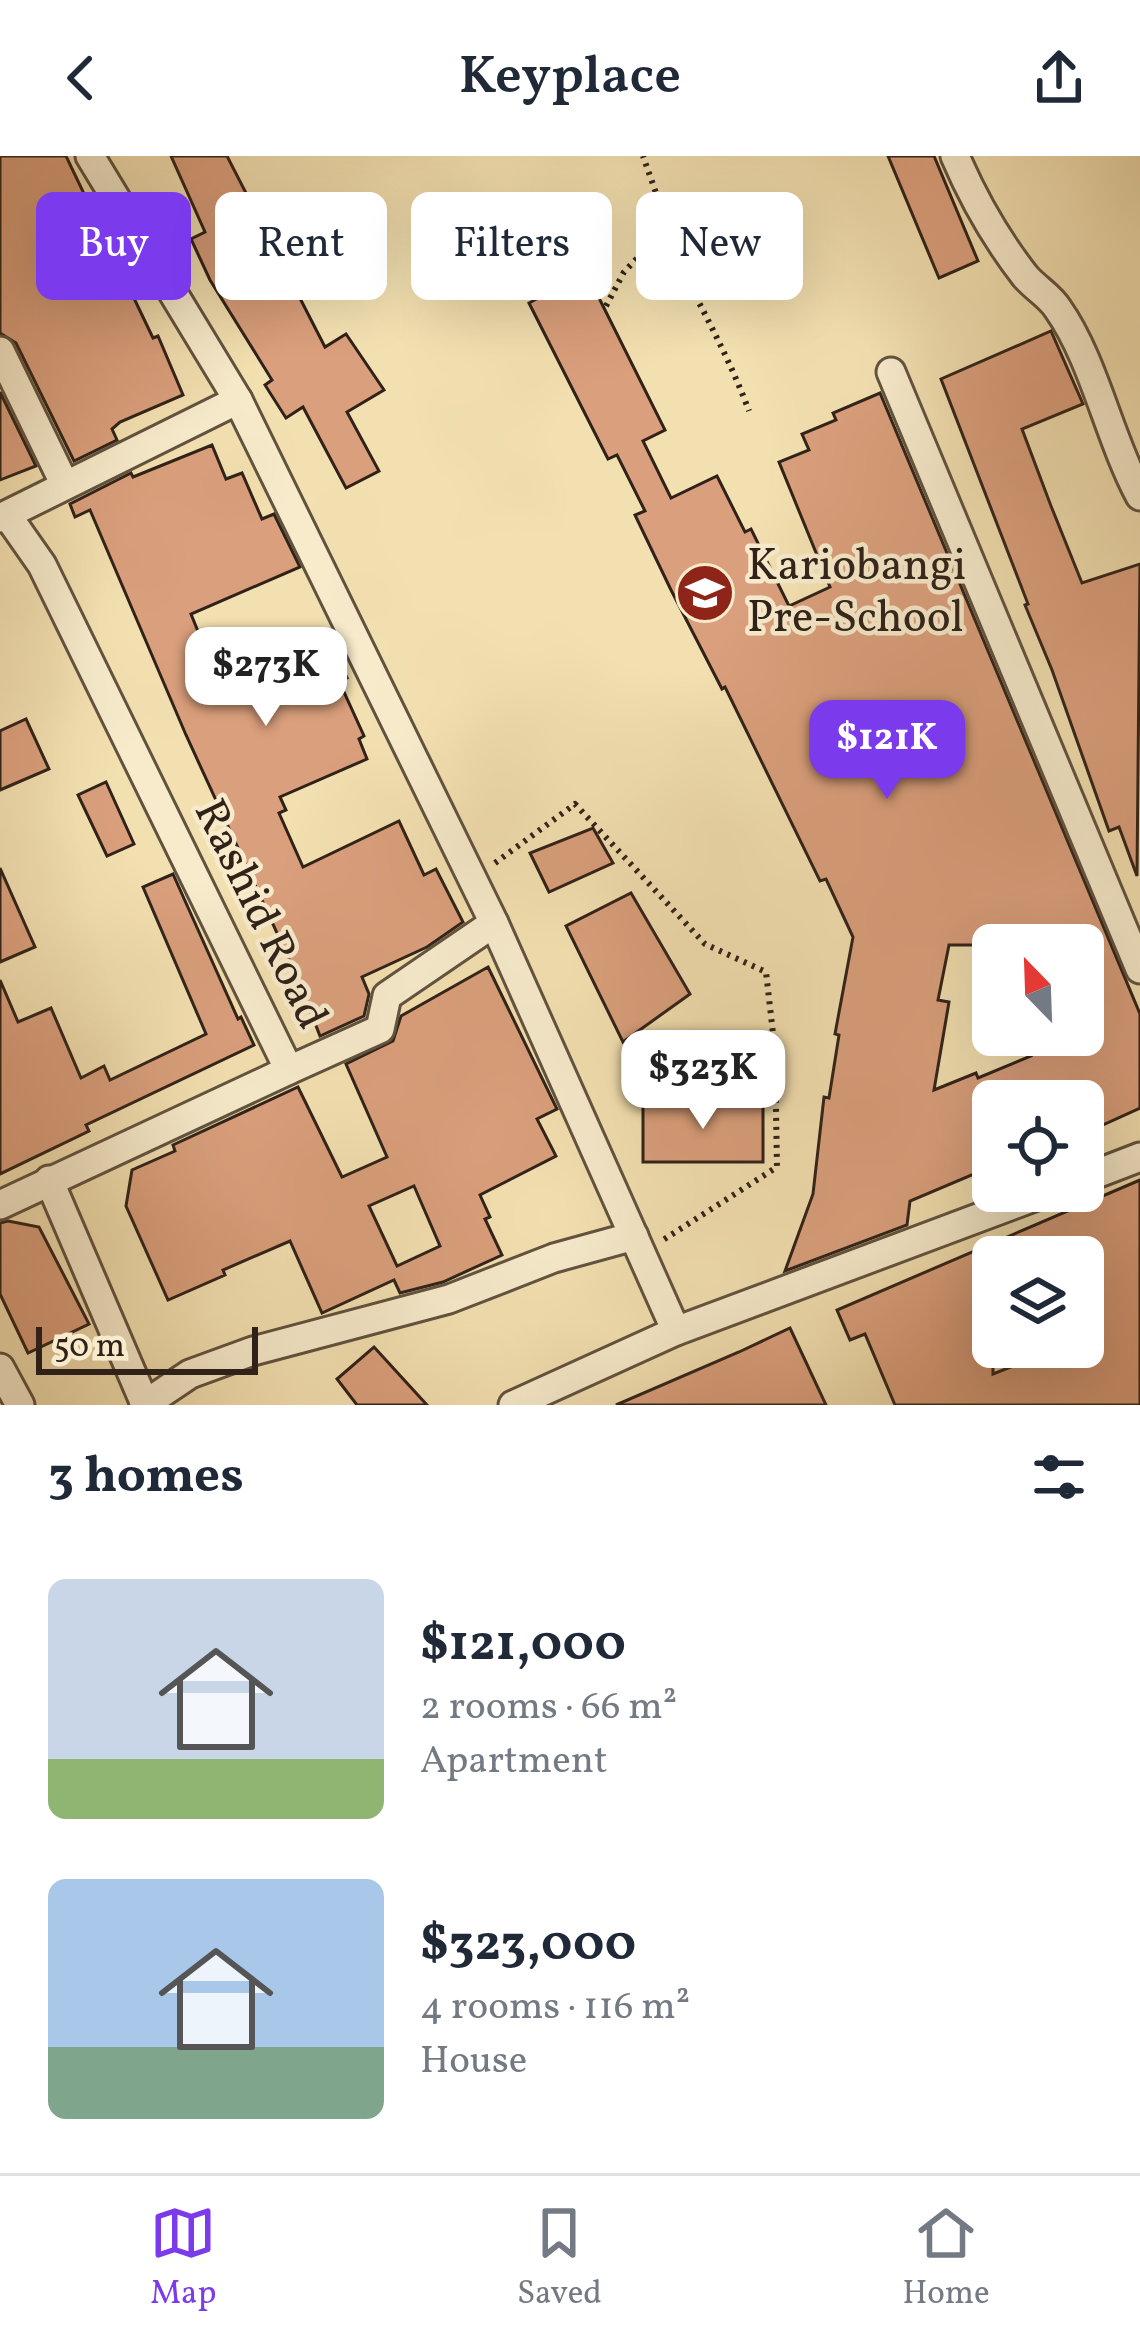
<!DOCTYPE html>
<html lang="en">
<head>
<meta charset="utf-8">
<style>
	body { margin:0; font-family:Vollkorn,serif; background:#f6f6f7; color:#1f2937; height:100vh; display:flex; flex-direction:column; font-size:45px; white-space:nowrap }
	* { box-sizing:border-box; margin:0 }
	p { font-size:39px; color:#747a83 }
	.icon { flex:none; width:66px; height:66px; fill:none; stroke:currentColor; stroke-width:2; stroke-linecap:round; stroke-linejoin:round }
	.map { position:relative; height:1249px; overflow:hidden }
	.panel { display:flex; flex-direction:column; background:#fff; flex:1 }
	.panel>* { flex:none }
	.banner { position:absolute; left:36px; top:36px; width:1068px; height:108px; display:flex; gap:24px }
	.needle { width:78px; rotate:337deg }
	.tools { position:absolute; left:972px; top:768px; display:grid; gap:24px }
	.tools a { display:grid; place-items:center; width:132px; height:132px; border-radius:18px; background:#fff; box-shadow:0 12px 48px #0002; font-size:60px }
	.scale { position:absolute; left:36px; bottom:30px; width:222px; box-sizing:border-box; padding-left:12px; border:6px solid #302219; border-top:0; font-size:33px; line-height:42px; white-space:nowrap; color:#302219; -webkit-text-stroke:9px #f7ebcc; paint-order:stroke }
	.price { position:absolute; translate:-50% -102px; padding:0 27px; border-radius:24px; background:#fff; color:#222; font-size:39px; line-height:78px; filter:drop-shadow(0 3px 6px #0008) }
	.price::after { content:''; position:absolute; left:50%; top:72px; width:36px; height:27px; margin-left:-18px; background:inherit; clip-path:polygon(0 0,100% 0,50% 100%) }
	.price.current { background:#7c3aed; color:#fff }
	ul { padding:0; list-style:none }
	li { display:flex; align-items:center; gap:36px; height:300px; padding:0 48px }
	li span { display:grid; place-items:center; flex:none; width:336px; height:240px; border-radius:18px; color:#555 }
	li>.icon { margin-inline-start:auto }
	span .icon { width:144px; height:144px; fill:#fffc; stroke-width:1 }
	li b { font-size:51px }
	h2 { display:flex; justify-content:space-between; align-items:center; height:144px; padding:0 48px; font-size:51px }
	.tag { padding:0 42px; border-radius:18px; background:#fff; box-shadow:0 12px 48px #0002; font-size:42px; line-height:108px }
	.tag.current { background:#7c3aed; color:#fff }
	header { display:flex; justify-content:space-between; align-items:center; height:156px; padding:0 48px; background:#fff; font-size:54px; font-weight:600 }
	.tab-bar { display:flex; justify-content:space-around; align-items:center; height:168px; border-top:3px solid #e0e1e3; background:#fff; font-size:33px; color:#747a83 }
	.tab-bar a { display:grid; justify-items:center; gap:6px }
	.tab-bar .current { color:#7c3aed }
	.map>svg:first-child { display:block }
	.building { fill:#da9f7c; stroke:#302219; stroke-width:3; fill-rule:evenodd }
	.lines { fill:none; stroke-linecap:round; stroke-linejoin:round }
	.minor-casing { stroke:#61523f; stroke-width:33 }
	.path { stroke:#302219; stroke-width:6; stroke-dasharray:3 6; stroke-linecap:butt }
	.minor { stroke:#f7ebcc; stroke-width:27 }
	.labels { text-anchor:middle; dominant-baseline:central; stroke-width:9; stroke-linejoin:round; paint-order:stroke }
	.poi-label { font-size:45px; fill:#302219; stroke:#f7ebcc; text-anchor:start }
	.street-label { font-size:45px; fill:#302219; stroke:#f7ebcc }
</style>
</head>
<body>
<header><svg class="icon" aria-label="back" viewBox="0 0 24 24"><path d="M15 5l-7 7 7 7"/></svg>Keyplace<svg class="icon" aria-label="share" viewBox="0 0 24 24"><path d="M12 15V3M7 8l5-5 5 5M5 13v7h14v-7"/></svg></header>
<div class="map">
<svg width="1140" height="1249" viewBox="0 0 1140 1249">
	<rect width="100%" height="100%" fill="#f3e0b1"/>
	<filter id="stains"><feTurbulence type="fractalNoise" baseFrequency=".00167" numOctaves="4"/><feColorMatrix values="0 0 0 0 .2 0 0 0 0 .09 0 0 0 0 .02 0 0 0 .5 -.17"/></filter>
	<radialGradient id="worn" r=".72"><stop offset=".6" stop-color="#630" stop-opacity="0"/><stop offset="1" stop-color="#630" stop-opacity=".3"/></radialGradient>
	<!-- building -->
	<g class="building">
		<path d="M 0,0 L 66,0 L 153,182 L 158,180 L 183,239 L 120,266 L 112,273 L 117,284 L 74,305 L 16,187 L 0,177 Z"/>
		<path d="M 171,0 L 227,0 L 325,191 L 346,178 L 384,234 L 347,256 L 379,315 L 346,332 L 303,251 L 286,262 L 265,229 L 272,224 L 210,124 L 191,83 L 205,76 Z"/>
		<path d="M 888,0 L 934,0 L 978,105 L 939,122 Z"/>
		<path d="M 586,116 L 665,274 L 643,285 L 671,342 L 717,320 L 745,376 L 751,373 L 789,450 L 830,431 L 779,306 L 809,294 L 802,278 L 836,264 L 833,257 L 880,237 L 1140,858 L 1140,952 L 1083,978 L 1083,945 L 993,945 L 993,1010 L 910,1045 L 907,1069 L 785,1115 L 813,1038 L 824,941 L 829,942 L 839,879 L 835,878 L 853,781 L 826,723 L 820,725 L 725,531 L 722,533 L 671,434 L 635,359 L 645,355 L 617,299 L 608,303 L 529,147 ZM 949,789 L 1083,789 L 1083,879 L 1022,879 L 1031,900 L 978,922 L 976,917 L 934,934 L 949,846 L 938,844 Z"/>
		<path d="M 1051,175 L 1083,248 L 1022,273 L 1051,350 L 1082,427 L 1140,408 L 1137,720 L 1119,671 L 1109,675 L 1052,514 L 1025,449 L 1028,448 L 941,223 Z"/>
		<path d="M 0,236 L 36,310 L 0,324 Z"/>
		<path d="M 212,289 L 226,323 L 242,317 L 262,363 L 274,358 L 300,411 L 191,458 L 214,515 L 217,514 L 223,527 L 326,476 L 347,522 L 339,525 L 364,580 L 359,583 L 367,603 L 280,641 L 286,654 L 279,657 L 303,711 L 399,665 L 424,719 L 436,713 L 463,766 L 427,791 L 362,821 L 369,838 L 364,860 L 320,880 L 295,816 L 186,579 L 90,354 L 75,361 L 70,348 L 131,317 L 133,321 Z"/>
		<path d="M 26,563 L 49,613 L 0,634 L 0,575 Z"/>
		<path d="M 106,626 L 134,688 L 107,700 L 78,639 Z"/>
		<path d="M 593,672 L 613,707 L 549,736 L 530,697 Z"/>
		<path d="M 0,712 L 35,791 L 0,806 Z"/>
		<path d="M 173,718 L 238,863 L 241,861 L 254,889 L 86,969 L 89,975 L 0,1018 L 0,824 L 18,866 L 51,852 L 81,922 L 104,910 L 110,924 L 206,878 L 143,731 Z"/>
		<path d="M 631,737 L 690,838 L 623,886 L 566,770 Z"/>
		<path d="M 488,811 L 557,953 L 537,963 L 556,1000 L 480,1039 L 490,1061 L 485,1063 L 502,1099 L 443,1126 L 400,1137 L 394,1124 L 322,1157 L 290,1085 L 223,1114 L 225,1119 L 168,1144 L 126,1050 L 132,1014 L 175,995 L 173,989 L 298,931 L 342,1021 L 387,1001 L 346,908 L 393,885 L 401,860 ZM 414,1030 L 440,1090 L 397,1110 L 369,1050 Z"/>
		<rect x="643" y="946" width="120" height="60"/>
		<path d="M 1140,1024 L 1140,1249 L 895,1249 L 865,1178 L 850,1184 L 837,1154 ZM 993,1101 L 1083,1101 L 1083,1191 L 1061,1191 L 993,1218 Z"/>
		<path d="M 8,1065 L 39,1071 L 89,1168 L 28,1197 L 0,1138 L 0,1067 Z"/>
		<path d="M 790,1172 L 826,1249 L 616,1249 L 739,1196 Z"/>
		<path d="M 374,1191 L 427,1249 L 357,1249 L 337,1223 Z"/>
	</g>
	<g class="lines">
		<!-- minor casing -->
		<g class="minor-casing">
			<g id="minor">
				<path d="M 90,0 L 238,244 L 494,767 L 676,1175"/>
				<path d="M 955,0 C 973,42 997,84 1025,120 C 1035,132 1050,140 1058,153 C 1094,204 1109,282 1140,340"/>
				<path d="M 0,195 L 64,327"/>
				<path d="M 891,216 L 1140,813"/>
				<path d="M 0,362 L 238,244"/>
				<path d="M 289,914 L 380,873 L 387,840 L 494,767"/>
				<path d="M 1083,1023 L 1140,1001"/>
				<path d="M 49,1024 L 145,1248"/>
				<path d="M 0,1049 L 289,914 L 42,409 L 7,359"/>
				<path d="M 0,1212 L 20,1249"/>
				<path d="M 144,1249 L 190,1218 L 253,1195 L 449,1143 L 554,1102 L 634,1080"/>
				<path d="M 513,1249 L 676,1175 L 1050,1035"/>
			</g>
		</g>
		<!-- path -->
		<g class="path">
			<path d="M 662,76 C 692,135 726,193 749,255"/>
			<path d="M 606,150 L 624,116 L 662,76 L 662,54 L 643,0"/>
			<path d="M 495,707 L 575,648 L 705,788 L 766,816 L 775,895 L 777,1011 L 663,1084"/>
		</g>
		<!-- minor -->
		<use href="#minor" class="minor"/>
	</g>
	<!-- icons -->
	<defs>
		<g id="school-disc" transform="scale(3)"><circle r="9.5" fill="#8f2418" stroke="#f7ebcc"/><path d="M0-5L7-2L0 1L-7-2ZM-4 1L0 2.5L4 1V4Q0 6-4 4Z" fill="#fff"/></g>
	</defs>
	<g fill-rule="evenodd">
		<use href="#school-disc" x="705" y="437"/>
	</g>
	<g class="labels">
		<!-- poi labels -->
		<g class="poi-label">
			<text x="747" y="411">Kariobangi<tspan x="747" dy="52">Pre-School</tspan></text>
		</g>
		<!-- street labels -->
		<g class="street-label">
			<text transform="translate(259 759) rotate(64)">Rashid Road</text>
		</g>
	</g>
	<rect width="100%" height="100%" filter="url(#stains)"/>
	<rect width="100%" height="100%" fill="url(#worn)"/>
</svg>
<div class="tools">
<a><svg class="needle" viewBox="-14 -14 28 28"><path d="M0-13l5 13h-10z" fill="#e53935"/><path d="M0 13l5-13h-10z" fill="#747a83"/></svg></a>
<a><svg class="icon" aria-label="locate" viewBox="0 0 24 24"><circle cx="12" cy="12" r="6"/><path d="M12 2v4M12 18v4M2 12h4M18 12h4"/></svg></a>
<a><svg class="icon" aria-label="layers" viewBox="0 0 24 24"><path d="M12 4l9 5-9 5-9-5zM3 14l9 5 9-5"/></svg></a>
</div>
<div class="scale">50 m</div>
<b class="price" style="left:266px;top:573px">$273K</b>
<b class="price current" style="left:887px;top:646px">$121K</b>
<b class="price" style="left:703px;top:976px">$323K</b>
<div class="banner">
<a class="tag current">Buy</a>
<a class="tag">Rent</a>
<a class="tag">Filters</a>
<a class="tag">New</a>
</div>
</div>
<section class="panel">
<h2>3 homes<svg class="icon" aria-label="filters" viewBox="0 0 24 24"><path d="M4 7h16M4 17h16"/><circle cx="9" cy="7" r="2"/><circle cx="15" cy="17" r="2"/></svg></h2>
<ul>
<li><span style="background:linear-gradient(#c9d6e8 75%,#8fb573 0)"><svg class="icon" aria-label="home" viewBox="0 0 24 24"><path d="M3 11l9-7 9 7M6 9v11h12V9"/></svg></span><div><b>$121,000</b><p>2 rooms · 66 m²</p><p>Apartment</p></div></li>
<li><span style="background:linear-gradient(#a9c7e8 70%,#7fa58c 0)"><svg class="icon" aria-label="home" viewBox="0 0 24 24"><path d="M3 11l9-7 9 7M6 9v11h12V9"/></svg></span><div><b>$323,000</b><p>4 rooms · 116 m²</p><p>House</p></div></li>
</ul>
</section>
<nav class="tab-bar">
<a class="current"><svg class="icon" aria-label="map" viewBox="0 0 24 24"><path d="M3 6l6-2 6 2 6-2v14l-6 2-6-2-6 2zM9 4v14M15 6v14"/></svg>Map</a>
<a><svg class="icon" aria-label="saved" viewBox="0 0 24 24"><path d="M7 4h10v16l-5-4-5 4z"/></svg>Saved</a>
<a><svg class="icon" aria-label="home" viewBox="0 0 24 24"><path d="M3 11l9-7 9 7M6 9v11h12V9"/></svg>Home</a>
</nav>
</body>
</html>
